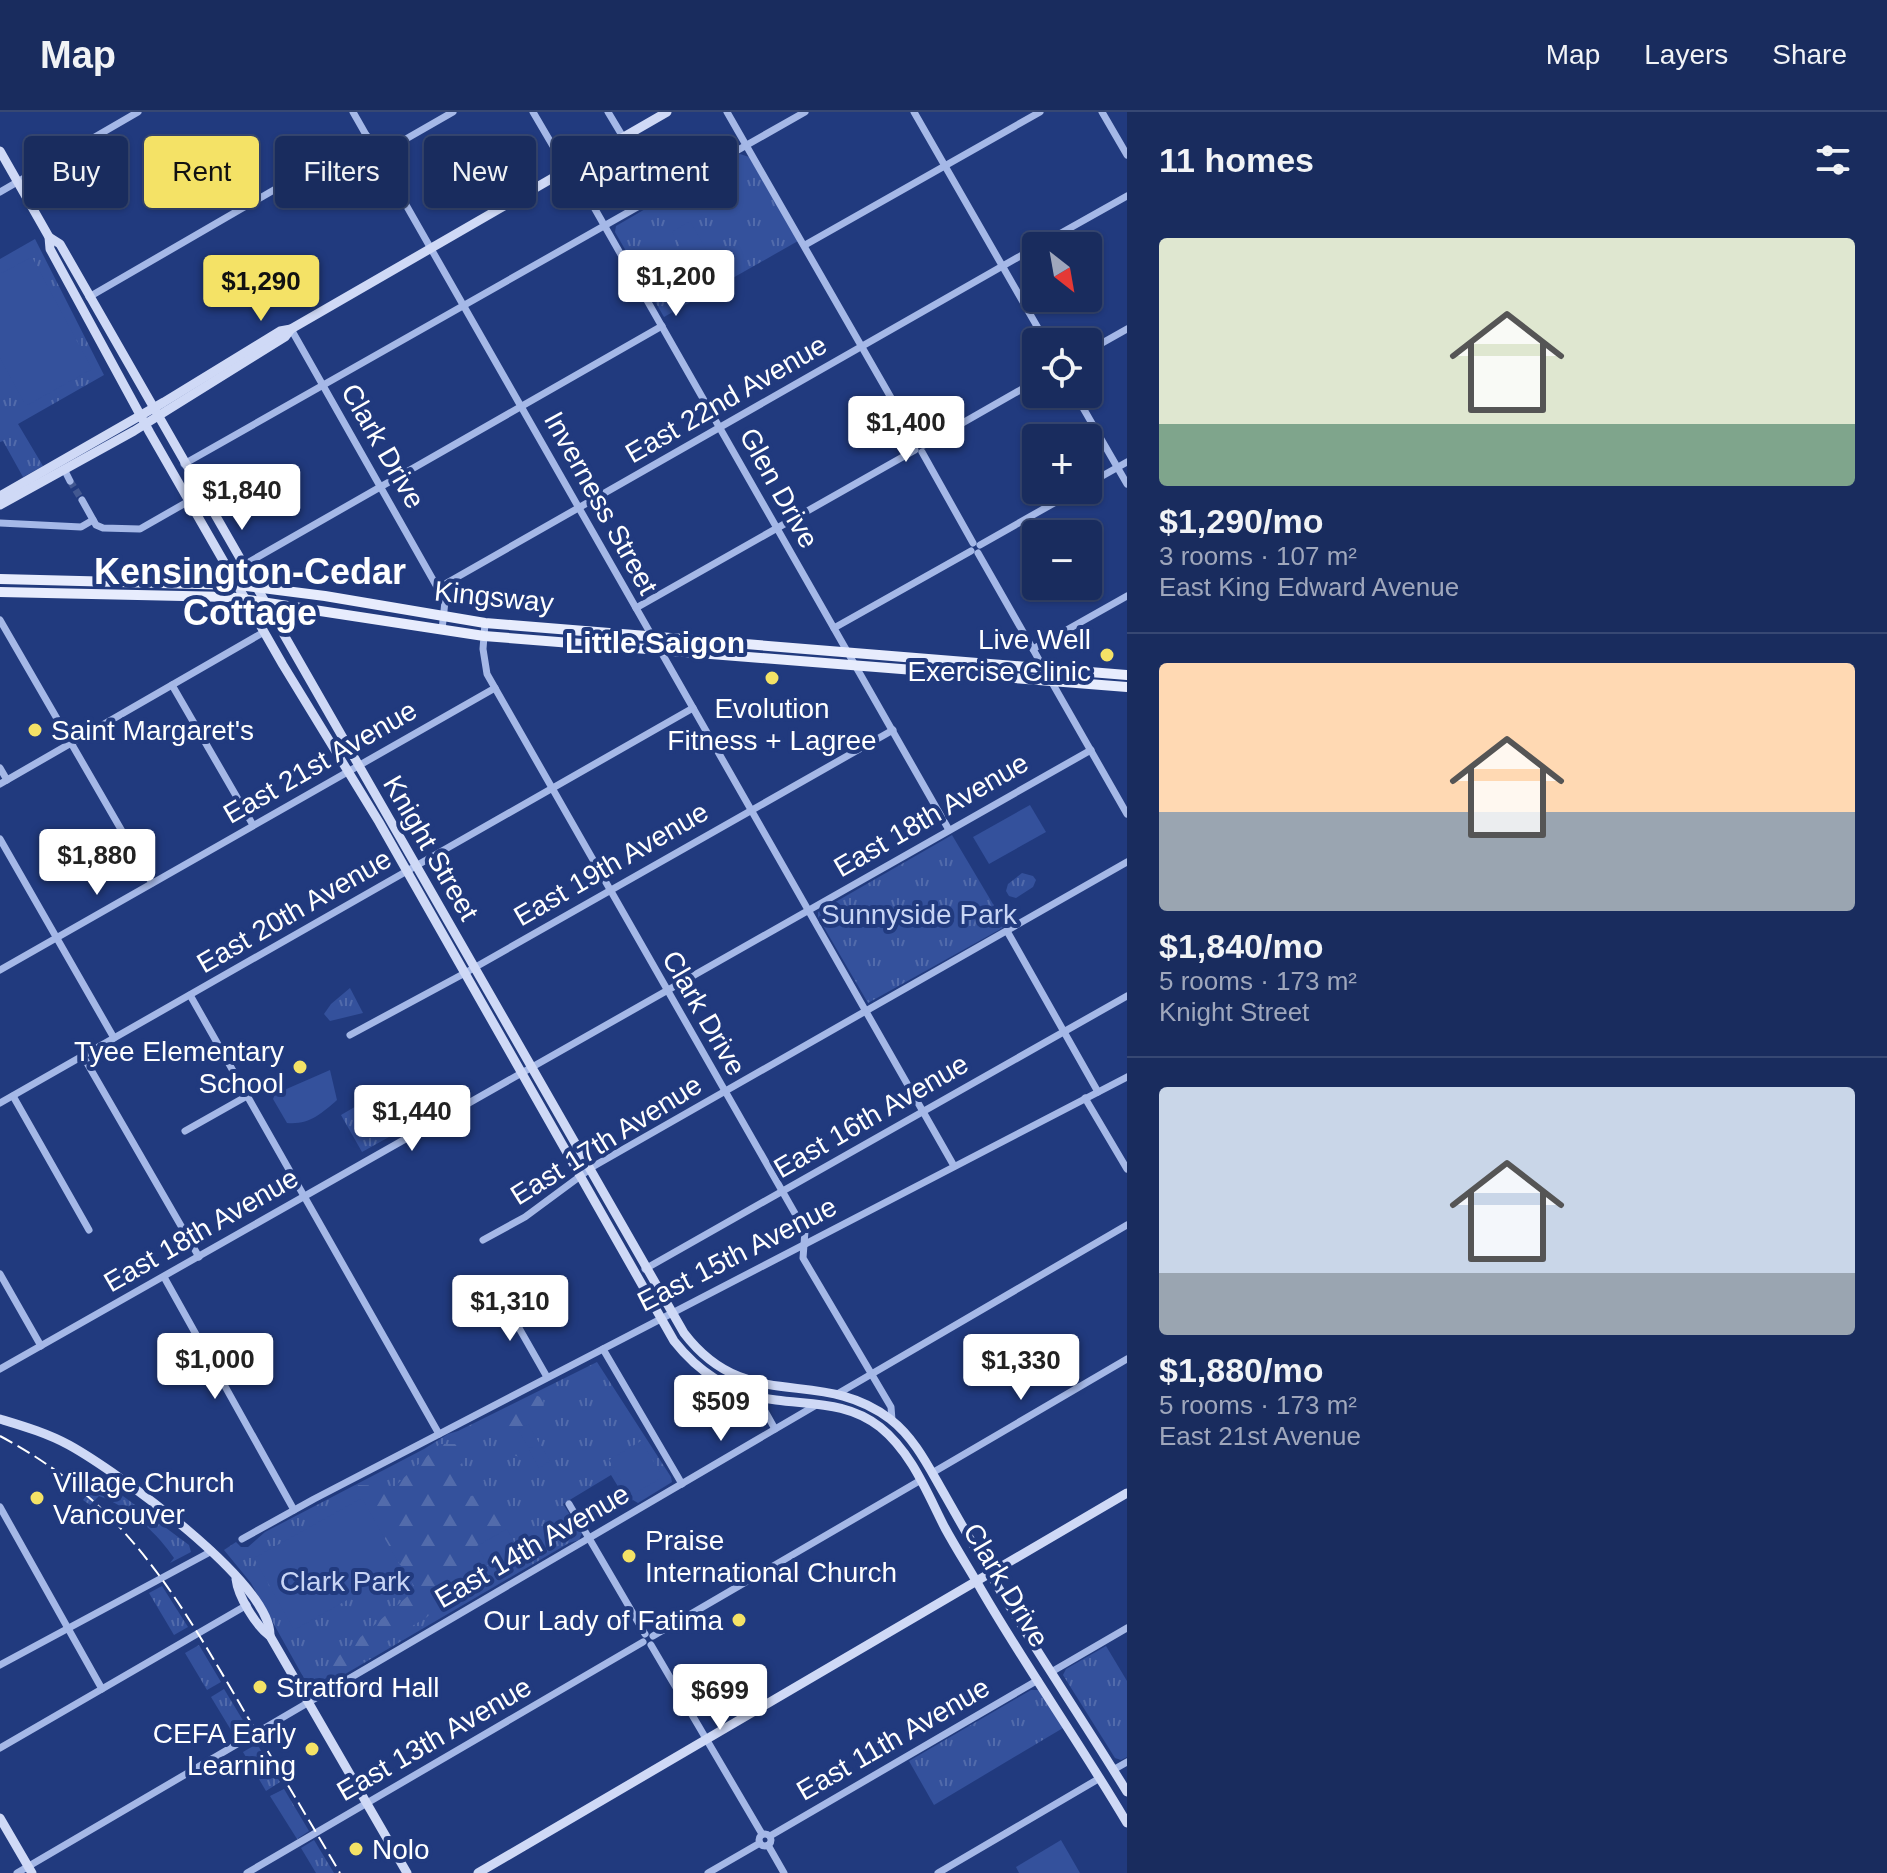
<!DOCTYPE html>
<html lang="en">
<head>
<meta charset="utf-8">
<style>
	body { margin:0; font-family:Helvetica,sans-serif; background:#263867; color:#f1f3f6; height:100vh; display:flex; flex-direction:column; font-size:30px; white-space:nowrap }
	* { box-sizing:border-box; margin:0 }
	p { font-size:26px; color:#9fa7bc }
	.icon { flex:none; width:44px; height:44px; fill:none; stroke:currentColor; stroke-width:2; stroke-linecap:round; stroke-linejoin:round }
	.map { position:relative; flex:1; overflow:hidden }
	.drawer { display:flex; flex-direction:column; background:#192c5e; width:760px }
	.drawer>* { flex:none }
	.banner { position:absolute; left:24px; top:24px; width:760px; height:72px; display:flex; gap:16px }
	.needle { width:52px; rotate:149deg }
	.buttons { position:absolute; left:1022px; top:120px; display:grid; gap:16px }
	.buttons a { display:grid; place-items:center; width:80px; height:80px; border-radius:8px; background:#192c5e; box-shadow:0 2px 6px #0004,0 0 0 2px #374873; font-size:40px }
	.price { position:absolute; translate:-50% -68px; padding:0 18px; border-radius:8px; background:#fff; color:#222; font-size:26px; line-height:52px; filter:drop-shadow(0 2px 4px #0008) }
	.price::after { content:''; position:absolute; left:50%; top:48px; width:24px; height:18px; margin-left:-12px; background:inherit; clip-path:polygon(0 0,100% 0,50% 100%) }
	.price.selected { background:#f4e266; color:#111 }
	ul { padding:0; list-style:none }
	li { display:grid; align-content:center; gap:16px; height:424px; padding:0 32px }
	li+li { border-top:2px solid #374873 }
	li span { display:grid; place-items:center; height:248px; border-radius:8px; color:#555 }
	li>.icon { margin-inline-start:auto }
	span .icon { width:144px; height:144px; fill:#fffc; stroke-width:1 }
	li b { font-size:34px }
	h2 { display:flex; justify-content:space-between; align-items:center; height:96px; padding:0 32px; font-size:34px }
	.pill { padding:0 28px; border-radius:8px; background:#192c5e; box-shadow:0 2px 6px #0004,0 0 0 2px #374873; font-size:28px; line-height:72px }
	.pill.selected { background:#f4e266; color:#111 }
	header { display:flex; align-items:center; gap:48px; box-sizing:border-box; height:112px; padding:0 40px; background:#192c5e; border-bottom:2px solid #374873 }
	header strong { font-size:38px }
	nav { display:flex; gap:44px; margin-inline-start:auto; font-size:28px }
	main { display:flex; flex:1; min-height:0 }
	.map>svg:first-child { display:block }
	.grass { fill:url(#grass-tufts) }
	.forest { fill:url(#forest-firs) }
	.pitch { fill:#34519c }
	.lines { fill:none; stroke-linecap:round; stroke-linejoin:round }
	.street-tunnel { stroke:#425891; stroke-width:7; stroke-dasharray:7 3.5; stroke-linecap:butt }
	.street { stroke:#a5b8e7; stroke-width:7 }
	.secondary { stroke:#cfd9f6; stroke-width:9 }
	.primary { stroke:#e7ecfd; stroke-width:10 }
	.rail { stroke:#fff; stroke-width:2; stroke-dasharray:14 6; stroke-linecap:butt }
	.poi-dot { fill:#f4e266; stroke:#213a7e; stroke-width:3 }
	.labels { text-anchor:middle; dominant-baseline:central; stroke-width:8; stroke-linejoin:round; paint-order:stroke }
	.street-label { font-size:28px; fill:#fff; stroke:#213a7e }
	.poi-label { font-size:28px; fill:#fff; stroke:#213a7e; text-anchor:start }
	.park-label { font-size:28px; fill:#c8d5f5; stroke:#213a7e }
	.neighbourhood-label { font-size:30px; font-weight:bold; fill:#fff; stroke:#213a7e }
	.district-label { font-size:36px; font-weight:bold; fill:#fff; stroke:#213a7e }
</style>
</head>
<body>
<header>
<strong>Map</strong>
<nav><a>Map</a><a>Layers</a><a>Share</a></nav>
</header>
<main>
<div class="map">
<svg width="1127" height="1761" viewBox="0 0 1127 1761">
	<defs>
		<pattern id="grass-tufts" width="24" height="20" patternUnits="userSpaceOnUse" patternTransform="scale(2)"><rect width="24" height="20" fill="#34519c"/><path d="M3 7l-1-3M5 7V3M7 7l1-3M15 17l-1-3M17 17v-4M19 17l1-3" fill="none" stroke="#526bab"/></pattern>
		<pattern id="forest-firs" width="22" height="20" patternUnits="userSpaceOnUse" patternTransform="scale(2)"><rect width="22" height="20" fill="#34519c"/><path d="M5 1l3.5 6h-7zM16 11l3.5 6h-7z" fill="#526bab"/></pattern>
	</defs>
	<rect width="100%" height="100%" fill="#213a7e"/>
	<!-- grass -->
	<g class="grass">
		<path d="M 740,42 L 749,45 L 798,129 L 664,205 L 615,120 L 616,114 Z"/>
		<path d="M 35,127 L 104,263 L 18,312 L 43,354 L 23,365 L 3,329 L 0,330 L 0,147 Z"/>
		<path d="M 952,723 L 1006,814 L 868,891 L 818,805 L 818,800 Z"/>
		<path d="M 1022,761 L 1033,764 L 1036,768 L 1033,775 L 1016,786 L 1009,784 L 1006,779 L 1008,772 Z"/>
		<path d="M 350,876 L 363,901 L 330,909 L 324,902 L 331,892 Z"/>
		<path d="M 377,982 L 398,1020 L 362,1040 L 341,1003 Z"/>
		<path d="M 597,1250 L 671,1365 L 672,1370 L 638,1391 L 633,1388 L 628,1391 L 611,1363 L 563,1392 L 582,1421 L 579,1428 L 569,1431 L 323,1575 L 318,1580 L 311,1579 L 251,1471 L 224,1438 L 236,1430 L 241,1435 L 248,1435 L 265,1420 L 424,1337 L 448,1322 L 458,1319 Z"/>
		<path d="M 100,1367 L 189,1433 L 191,1440 L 170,1451 L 174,1446 C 157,1421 128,1394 99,1384 L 90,1393 L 83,1388 Z"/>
		<path d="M 162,1474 L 188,1515 L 174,1523 L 149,1481 Z"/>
		<path d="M 199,1533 L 221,1570 L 207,1578 L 185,1541 Z"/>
		<path d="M 1106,1534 L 1127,1569 L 1127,1645 L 1121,1648 L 1115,1646 L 1063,1563 L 1066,1557 Z"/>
		<path d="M 224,1577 L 247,1615 L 234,1623 L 211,1585 Z"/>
		<path d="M 1031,1578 L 1038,1578 L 1063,1616 L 934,1693 L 909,1649 Z"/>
		<path d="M 257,1632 L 280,1670 L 266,1679 L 243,1640 Z"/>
		<path d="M 284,1677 L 309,1719 L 297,1727 L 270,1684 Z"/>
		<path d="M 314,1728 L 334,1761 L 316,1761 L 301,1736 Z"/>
	</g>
	<!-- forest -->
	<g class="forest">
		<path d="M 535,1283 L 543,1286 L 544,1299 L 540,1315 L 534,1318 L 528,1311 L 517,1318 L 529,1338 L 526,1347 L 513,1343 L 511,1325 L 502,1327 L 490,1316 L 492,1305 L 501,1300 L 508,1303 L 506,1298 Z"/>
		<path d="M 440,1332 L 455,1332 L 463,1341 L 464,1350 L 454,1356 L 478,1357 L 484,1370 L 481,1377 L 465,1365 L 460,1373 L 462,1380 L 470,1384 L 490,1382 L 502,1402 L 501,1418 L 479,1429 L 479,1440 L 485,1445 L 491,1459 L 481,1462 L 469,1457 L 460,1467 L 471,1480 L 443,1498 L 436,1496 L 427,1505 L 335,1561 L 326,1555 L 416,1477 L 384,1428 L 389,1419 L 374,1413 L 365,1394 L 353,1387 L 358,1373 L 395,1374 Z"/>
	</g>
	<!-- pitch -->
	<g class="pitch">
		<path d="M 690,109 L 710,144 L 692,154 L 672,120 Z"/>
		<path d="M 32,145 L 92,257 L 26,294 L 0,246 L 0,162 Z"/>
		<path d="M 1030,693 L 1046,720 L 989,752 L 973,725 Z"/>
		<path d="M 330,958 L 337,988 C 321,1002 309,1013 287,1011 L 273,987 L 275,982 Z"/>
		<path d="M 528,1312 L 550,1349 L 539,1356 L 529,1338 L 533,1335 L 529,1336 L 518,1318 Z"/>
		<path d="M 641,1329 L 663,1365 L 630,1384 L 609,1348 Z"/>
		<path d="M 362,1386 L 402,1457 L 294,1518 L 254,1446 Z"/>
		<path d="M 507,1417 L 524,1447 L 494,1464 L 477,1434 Z"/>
		<path d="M 1061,1728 L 1080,1761 L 1019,1761 L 1016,1755 Z"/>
	</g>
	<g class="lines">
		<!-- street-tunnel -->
		<path class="street-tunnel" d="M 70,369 L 82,388"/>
		<!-- street -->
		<g class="street">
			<path d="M 353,0 L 652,524"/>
			<path d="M 533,0 L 567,58"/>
			<path d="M 608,0 L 623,25"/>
			<path d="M 727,0 L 917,331"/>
			<path d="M 914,0 L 1046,230"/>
			<path d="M 1102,0 L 1127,43"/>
			<path d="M 378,43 L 453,0"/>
			<path d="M 571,55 L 949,718"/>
			<path d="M 0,80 L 138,0"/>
			<path d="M 805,133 L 1040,0"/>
			<path d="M 1038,134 L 1127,84"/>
			<path d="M 89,185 L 367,24"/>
			<path d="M 291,217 L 445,489 L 442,518"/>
			<path d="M 1088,239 L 1127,217"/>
			<path d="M 1075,282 L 1127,372"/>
			<path d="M 924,333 L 1036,269"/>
			<path d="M 922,340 L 973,431"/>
			<path d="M 184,352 L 805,0"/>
			<path d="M 65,359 L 70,369"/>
			<path d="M 1088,372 L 1127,350"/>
			<path d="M 82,388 L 96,413 L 103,416 L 140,417 L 189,389"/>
			<path d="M 0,411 L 81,415 L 93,408"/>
			<path d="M 980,433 L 1077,378"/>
			<path d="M 978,441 L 1127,702"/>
			<path d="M 242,454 L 662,214"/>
			<path d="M 438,476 L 1036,135"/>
			<path d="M 636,496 L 915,338"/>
			<path d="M 0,508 L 152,771"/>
			<path d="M 485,511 L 483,537 L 487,562 L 805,1119 L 803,1146 L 891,1295 L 892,1308"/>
			<path d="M 834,516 L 971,439"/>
			<path d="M 1033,537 L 1127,484"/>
			<path d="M 660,538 L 954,1054"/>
			<path d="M 172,573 L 253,713"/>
			<path d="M 0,656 L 7,668"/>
			<path d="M 0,672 L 264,520"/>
			<path d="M 0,727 L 114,926"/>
			<path d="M 1007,819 L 1098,980"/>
			<path d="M 0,858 L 495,576"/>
			<path d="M 190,883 L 439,1322"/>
			<path d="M 350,923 L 465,861 L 893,618"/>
			<path d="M 83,944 L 199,1145"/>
			<path d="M 13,984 L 89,1118"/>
			<path d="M 1085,986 L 1127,1057"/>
			<path d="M 0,991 L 693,596"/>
			<path d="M 185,1019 L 247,984"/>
			<path d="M 483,1128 L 525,1105 L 594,1054 L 1127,750"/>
			<path d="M 645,1157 L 1127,884"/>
			<path d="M 0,1162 L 41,1234"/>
			<path d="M 164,1165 L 294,1398"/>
			<path d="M 499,1181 L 547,1265"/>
			<path d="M 603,1237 L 682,1372"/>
			<path d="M 0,1257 L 1091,638"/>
			<path d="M 839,1281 L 1127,1113"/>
			<path d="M 757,1285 L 775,1317"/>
			<path d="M 932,1361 L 1127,1247"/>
			<path d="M 569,1392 L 645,1522"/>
			<path d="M 0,1395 L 102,1577"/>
			<path d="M 242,1427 L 314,1387 L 1127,965"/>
			<path d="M 653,1524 L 921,1368"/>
			<path d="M 651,1533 L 762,1722"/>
			<path d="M 0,1553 L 212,1439"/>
			<path d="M 1053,1559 L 1127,1516"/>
			<path d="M 0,1636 L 247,1493"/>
			<path d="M 1113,1658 L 1127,1650"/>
			<circle cx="765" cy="1728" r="6"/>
			<path d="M 770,1724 L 1038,1568"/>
			<path d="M 768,1733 L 784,1761"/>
			<path d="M 17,1761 L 818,1292"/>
			<path d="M 247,1761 L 643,1530"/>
			<path d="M 708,1761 L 760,1731"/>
			<path d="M 938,1761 L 1100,1666"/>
		</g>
		<!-- secondary -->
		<g class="secondary">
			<path d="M 0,39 L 49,125 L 50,137 L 150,321 L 283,553 L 379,710 L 674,1229 C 700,1262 734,1283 776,1288 C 813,1293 848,1290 880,1315 C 912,1341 927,1381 945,1416 C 957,1438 970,1458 982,1479 C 1028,1558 1081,1633 1127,1711"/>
			<path d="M 49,125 L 60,132 L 684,1221 C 747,1304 819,1253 890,1307 C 916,1327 930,1358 946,1385 C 963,1415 980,1445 998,1475 C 1039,1544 1085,1611 1127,1680"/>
			<path d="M 0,384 L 164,290 L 280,219 L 291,217 L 667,0"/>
			<path d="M 0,393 L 134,319 L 285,225 L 291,217"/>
			<path d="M 0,1307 C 23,1314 47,1321 69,1333 C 116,1359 272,1471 270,1524"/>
			<path d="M 236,1467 C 238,1484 255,1513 270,1524 L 407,1761"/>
			<path d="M 0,1706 L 32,1761"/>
			<path d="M 478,1761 L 1127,1381"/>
		</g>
		<!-- primary -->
		<g class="primary">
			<path d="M 0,467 L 238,473 L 325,484 L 485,511 L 1127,563"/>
			<path d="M 0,480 L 229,485 L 484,524 L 1127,575"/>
		</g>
		<!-- rail -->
		<path class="rail" d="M 0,1324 C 120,1388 171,1474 237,1587 C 271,1645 306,1703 340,1761"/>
	</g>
	<!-- markers -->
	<g class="poi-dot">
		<circle cx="1107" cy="543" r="8"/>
		<circle cx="772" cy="566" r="8"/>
		<circle cx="35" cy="618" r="8"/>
		<circle cx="300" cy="955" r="8"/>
		<circle cx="37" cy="1386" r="8"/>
		<circle cx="629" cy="1444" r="8"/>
		<circle cx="739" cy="1508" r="8"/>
		<circle cx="260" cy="1575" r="8"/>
		<circle cx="312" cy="1637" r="8"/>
		<circle cx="356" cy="1737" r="8"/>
	</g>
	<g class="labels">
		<!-- street labels -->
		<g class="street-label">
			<text transform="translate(726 287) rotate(-30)">East 22nd Avenue</text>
			<text transform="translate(383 334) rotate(60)">Clark Drive</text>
			<text transform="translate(779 376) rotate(61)">Glen Drive</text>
			<text transform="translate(601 391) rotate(61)">Inverness Street</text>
			<text transform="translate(494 485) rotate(6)">Kingsway</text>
			<text transform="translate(320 650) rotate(-30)">East 21st Avenue</text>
			<text transform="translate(931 703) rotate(-30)">East 18th Avenue</text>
			<text transform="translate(431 736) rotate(60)">Knight Street</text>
			<text transform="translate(611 752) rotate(-30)">East 19th Avenue</text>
			<text transform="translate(294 799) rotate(-30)">East 20th Avenue</text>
			<text transform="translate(704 901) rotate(60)">Clark Drive</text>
			<text transform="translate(871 1004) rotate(-30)">East 16th Avenue</text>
			<text transform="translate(606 1028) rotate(-32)">East 17th Avenue</text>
			<text transform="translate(201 1118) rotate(-30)">East 18th Avenue</text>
			<text transform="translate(737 1142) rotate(-27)">East 15th Avenue</text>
			<text transform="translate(532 1434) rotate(-30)">East 14th Avenue</text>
			<text transform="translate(1006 1473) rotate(59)">Clark Drive</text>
			<text transform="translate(434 1627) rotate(-30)">East 13th Avenue</text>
			<text transform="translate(893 1627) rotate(-30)">East 11th Avenue</text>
		</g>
		<!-- poi labels -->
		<g class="poi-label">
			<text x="1091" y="527" text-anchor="end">Live Well<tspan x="1091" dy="32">Exercise Clinic</tspan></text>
			<text x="772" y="596" text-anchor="middle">Evolution<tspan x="772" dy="32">Fitness + Lagree</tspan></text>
			<text x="51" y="618">Saint Margaret's</text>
			<text x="284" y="939" text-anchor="end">Tyee Elementary<tspan x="284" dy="32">School</tspan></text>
			<text x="53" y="1370">Village Church<tspan x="53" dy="32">Vancouver</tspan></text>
			<text x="645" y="1428">Praise<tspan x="645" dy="32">International Church</tspan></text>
			<text x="723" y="1508" text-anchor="end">Our Lady of Fatima</text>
			<text x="276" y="1575">Stratford Hall</text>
			<text x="296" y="1621" text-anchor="end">CEFA Early<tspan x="296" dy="32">Learning</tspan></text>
			<text x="372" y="1737">Nolo</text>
		</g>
		<!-- park labels -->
		<g class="park-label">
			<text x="919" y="802">Sunnyside Park</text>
			<text x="345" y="1469">Clark Park</text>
		</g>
		<!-- neighbourhood labels -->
		<g class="neighbourhood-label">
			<text x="655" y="530">Little Saigon</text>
		</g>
		<!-- district labels -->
		<g class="district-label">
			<text x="250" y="459">Kensington-Cedar<tspan x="250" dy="41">Cottage</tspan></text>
		</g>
	</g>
</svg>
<div class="buttons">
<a><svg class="needle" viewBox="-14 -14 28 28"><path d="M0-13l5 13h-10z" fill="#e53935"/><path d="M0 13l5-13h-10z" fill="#9fa7bc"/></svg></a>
<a><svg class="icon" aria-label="locate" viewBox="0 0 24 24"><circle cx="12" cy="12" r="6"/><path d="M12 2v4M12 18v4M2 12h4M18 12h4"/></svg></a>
<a>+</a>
<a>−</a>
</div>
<b class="price" style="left:676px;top:206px">$1,200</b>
<b class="price selected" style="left:261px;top:211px">$1,290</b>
<b class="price" style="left:906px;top:352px">$1,400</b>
<b class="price" style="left:242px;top:420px">$1,840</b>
<b class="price" style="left:97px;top:785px">$1,880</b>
<b class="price" style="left:412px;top:1041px">$1,440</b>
<b class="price" style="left:510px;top:1231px">$1,310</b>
<b class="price" style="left:215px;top:1289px">$1,000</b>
<b class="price" style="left:1021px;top:1290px">$1,330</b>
<b class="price" style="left:721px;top:1331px">$509</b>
<b class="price" style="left:720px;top:1620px">$699</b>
<div class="banner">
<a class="pill">Buy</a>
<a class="pill selected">Rent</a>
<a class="pill">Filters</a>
<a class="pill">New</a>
<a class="pill">Apartment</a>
</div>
</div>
<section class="drawer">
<h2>11 homes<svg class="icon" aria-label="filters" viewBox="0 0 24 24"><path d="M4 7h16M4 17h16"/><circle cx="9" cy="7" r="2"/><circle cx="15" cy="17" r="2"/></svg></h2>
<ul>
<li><span style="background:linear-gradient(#dfe7d0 75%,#7fa58c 0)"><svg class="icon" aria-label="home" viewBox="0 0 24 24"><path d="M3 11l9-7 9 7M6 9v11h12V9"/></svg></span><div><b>$1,290/mo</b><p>3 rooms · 107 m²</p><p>East King Edward Avenue</p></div></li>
<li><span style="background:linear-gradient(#ffd9b3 60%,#9aa5b1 0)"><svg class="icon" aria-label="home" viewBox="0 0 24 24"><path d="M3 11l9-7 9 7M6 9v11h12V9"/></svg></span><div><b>$1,840/mo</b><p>5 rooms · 173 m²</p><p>Knight Street</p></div></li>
<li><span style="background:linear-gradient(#c9d6e8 75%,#9aa5b1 0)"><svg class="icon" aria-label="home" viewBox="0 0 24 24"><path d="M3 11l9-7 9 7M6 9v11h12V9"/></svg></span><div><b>$1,880/mo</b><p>5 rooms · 173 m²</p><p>East 21st Avenue</p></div></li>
</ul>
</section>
</main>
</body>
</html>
